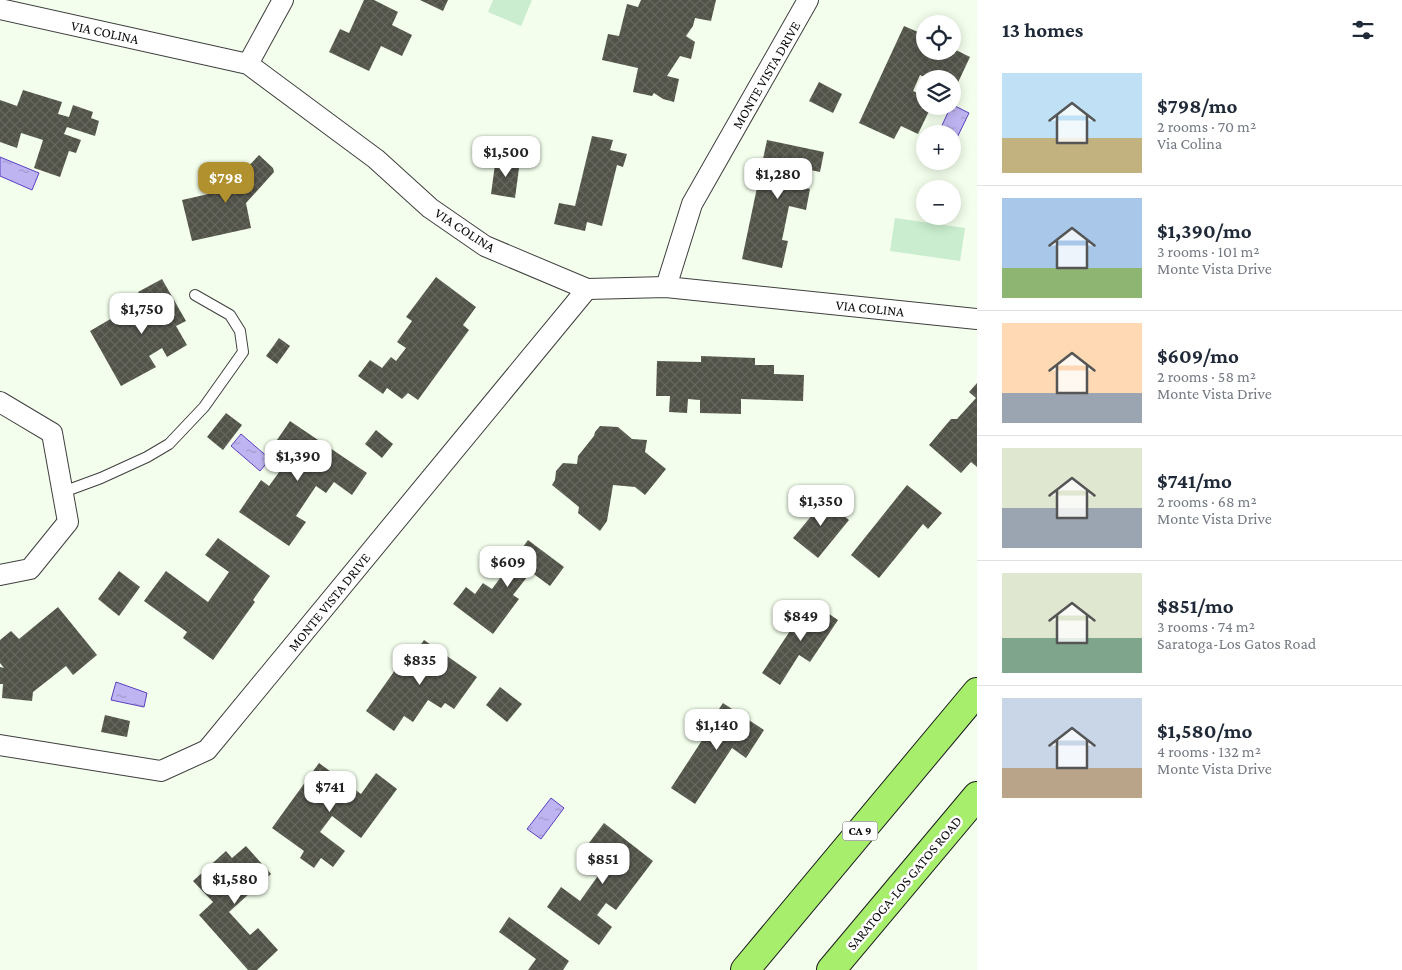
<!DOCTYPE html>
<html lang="en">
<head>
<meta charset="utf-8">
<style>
	body { margin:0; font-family:"Crimson Pro",serif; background:#f2f2f3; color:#1f2937; height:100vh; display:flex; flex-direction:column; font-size:19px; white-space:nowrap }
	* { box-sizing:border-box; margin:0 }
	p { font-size:16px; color:#747a83 }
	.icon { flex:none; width:28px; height:28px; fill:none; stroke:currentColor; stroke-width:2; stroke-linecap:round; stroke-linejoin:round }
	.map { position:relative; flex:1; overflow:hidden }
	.side { display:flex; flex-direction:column; background:#fff; width:425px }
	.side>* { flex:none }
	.fabs { position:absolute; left:916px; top:15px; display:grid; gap:10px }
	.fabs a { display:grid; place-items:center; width:45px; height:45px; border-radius:50%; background:#fff; box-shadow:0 2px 12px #0003; font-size:25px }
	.price { position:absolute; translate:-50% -42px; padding:0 11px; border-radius:10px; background:#fff; color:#222; font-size:16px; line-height:32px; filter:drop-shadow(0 1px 2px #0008) }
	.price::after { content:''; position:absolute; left:50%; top:30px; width:15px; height:11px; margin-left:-8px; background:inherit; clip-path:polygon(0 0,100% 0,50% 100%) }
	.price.on { background:#b1902e; color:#fff }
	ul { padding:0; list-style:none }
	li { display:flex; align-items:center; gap:15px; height:125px; padding:0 25px }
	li+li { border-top:1px solid #e0e1e3 }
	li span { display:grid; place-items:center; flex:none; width:140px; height:100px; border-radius:0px; color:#555 }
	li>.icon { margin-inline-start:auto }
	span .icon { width:60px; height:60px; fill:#fffc; stroke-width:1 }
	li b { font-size:21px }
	h2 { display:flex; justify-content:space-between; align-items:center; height:60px; padding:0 25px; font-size:21px }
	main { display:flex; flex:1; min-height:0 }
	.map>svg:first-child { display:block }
	.pitch { fill:#c9edce }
	.water { fill:url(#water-ripples); stroke:#5a40c3 }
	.building { fill:url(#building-cross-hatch) }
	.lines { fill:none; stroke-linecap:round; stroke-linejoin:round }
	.service-casing { stroke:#3f3f3f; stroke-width:12 }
	.minor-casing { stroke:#3f3f3f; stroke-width:22 }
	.primary-casing { stroke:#1d1d1d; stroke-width:30 }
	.service { stroke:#fff; stroke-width:10 }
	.minor { stroke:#fff; stroke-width:20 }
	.primary { stroke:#a6ee6b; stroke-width:28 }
	.labels { text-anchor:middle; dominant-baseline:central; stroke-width:5; stroke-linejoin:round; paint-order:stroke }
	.shield { fill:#fff; stroke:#555; stroke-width:1 }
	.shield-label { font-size:12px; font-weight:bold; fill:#0c0c0c }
	.street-label { font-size:14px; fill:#0c0c0c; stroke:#fff }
</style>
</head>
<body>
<main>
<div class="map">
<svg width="977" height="970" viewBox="0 0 977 970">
	<defs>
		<pattern id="water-ripples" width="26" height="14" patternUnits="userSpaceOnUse" patternTransform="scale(1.25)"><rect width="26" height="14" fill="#beb4f1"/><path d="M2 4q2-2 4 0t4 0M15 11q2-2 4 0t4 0" fill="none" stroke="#a29acd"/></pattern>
		<pattern id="building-cross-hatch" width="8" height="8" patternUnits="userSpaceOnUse" patternTransform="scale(1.25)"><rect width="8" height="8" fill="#515349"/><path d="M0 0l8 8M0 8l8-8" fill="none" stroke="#65675f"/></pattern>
	</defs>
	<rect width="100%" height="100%" fill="#f3feec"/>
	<!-- pitch -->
	<g class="pitch">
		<path d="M 493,0 L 532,0 L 521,26 L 488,12 Z"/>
		<path d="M 895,218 L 965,228 L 960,261 L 890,251 Z"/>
	</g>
	<!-- water -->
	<g class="water">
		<path d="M 953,105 L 969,113 L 953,146 L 952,134 L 938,134 L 951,106 Z"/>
		<path d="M 0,157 L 39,173 L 32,190 L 0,176 Z"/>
		<path d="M 241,434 L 270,459 L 260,471 L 231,446 Z"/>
		<path d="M 116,682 L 147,693 L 144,707 L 111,700 Z"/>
		<path d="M 551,798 L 564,808 L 541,839 L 527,829 Z"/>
	</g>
	<!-- building -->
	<g class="building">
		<path d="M 364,0 L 374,0 L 398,12 L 392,25 L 412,35 L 402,56 L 381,46 L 369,71 L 329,52 L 340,29 L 349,33 Z"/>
		<path d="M 420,0 L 448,0 L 443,11 Z"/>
		<path d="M 641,0 L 716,0 L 711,21 L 695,18 L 693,26 L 686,36 L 695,42 L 691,59 L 680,56 L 667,76 L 679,79 L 674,102 L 663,99 L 654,93 L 652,96 L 633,92 L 638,68 L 602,60 L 608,34 L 619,36 L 627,4 L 638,7 Z"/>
		<path d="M 904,26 L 925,35 L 925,51 L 952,51 L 952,48 L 970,57 L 954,91 L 952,90 L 952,79 L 929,79 L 920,75 L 913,91 L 924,96 L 920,105 L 930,109 L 918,134 L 901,126 L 894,139 L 859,123 Z"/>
		<path d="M 819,82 L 842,94 L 833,113 L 809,101 Z"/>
		<path d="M 23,90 L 62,102 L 58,114 L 69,117 L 73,105 L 93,112 L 91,118 L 99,121 L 95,136 L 67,127 L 64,134 L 81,140 L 76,153 L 69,151 L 60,177 L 34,168 L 43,140 L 21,133 L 17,148 L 0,142 L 0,100 L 17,106 Z"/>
		<path d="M 592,136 L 613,140 L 610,150 L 627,154 L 623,167 L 617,165 L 602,226 L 587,222 L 585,231 L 554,224 L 559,203 L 575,206 Z"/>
		<path d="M 767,140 L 824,152 L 820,172 L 806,169 L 802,187 L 810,189 L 806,210 L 789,206 L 782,240 L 788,241 L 782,268 L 742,259 Z"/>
		<path d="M 259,155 L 273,168 L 274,172 L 246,203 L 251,228 L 192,241 L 182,200 L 226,190 Z"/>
		<path d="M 496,157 L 520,161 L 515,198 L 491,194 Z"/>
		<path d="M 436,277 L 476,307 L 463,325 L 469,330 L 418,400 L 408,393 L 402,399 L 387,388 L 383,394 L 358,376 L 370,360 L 382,368 L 391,357 L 396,361 L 406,348 L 397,342 L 412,321 L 406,317 Z"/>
		<path d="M 162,279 L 186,321 L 176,326 L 187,345 L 167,357 L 162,348 L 149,356 L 156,367 L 121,386 L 90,331 L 119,314 L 124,324 L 149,310 L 138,292 Z"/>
		<path d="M 279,338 L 290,346 L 277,364 L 266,356 Z"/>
		<path d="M 701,356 L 755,358 L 755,365 L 774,365 L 774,374 L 804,375 L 803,401 L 741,399 L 741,414 L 700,413 L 700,400 L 688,399 L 687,413 L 669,412 L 670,396 L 656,396 L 657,361 L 701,362 Z"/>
		<path d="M 977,383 L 977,467 L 971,462 L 961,473 L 929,445 L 951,419 L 957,419 L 976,398 L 969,392 Z"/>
		<path d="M 226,413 L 242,425 L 223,450 L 207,437 Z"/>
		<path d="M 290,421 L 367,473 L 352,495 L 334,482 L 326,493 L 316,486 L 296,516 L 306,522 L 289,546 L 239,512 L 261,480 L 269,486 L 285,464 L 268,453 Z"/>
		<path d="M 600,426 L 618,427 L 632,439 L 647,440 L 645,452 L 666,469 L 645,495 L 635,487 L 613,485 L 607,521 L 600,531 L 578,513 L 579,507 L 552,485 L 555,480 L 556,471 L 563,463 L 577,464 L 578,456 L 594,436 L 595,432 Z"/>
		<path d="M 376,430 L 393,444 L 382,458 L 365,444 Z"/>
		<path d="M 907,485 L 942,513 L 928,529 L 923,524 L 879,578 L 851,555 Z"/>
		<path d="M 817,494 L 849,520 L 818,558 L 793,538 L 813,514 L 806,508 Z"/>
		<path d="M 218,538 L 270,576 L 253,600 L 255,602 L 213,660 L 183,638 L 187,632 L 144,601 L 166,571 L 208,602 L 229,572 L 205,555 Z"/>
		<path d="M 528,540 L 564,567 L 550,586 L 531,572 L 513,595 L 519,599 L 493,634 L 453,604 L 466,587 L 475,594 L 483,583 L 492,589 Z"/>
		<path d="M 119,571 L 140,587 L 119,616 L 98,599 Z"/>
		<path d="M 810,601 L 838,620 L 810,662 L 799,655 L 780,685 L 762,673 Z"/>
		<path d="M 58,607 L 97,655 L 73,675 L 66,666 L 33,692 L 32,701 L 2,698 L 3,684 L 0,684 L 0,667 L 4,668 L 0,663 L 0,640 L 11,631 L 19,639 Z"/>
		<path d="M 424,640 L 477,677 L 454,709 L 445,703 L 441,708 L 428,700 L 413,722 L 404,716 L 394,731 L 366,711 L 398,666 L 393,662 L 402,650 L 412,657 Z"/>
		<path d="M 500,687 L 522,704 L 507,722 L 486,705 Z"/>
		<path d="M 723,703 L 764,730 L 746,758 L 732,748 L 695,804 L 671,788 L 712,725 L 709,724 Z"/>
		<path d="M 105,715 L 130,721 L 127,737 L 101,732 Z"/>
		<path d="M 319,763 L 361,794 L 376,773 L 397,789 L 361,838 L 332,816 L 320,832 L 345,851 L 333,867 L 321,858 L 314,868 L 300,858 L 304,851 L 272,828 Z"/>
		<path d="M 604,823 L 653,861 L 616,910 L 606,903 L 597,915 L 612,927 L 599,945 L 547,907 L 561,887 L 580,901 L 610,859 L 589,843 Z"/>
		<path d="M 246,846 L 271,874 L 229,912 L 250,935 L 258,928 L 278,950 L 257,970 L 248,970 L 199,915 L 213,902 L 193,881 L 226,851 L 232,858 Z"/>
		<path d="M 509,917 L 569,961 L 563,970 L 528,970 L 536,959 L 499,932 Z"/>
	</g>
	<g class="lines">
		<!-- service casing -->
		<g class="service-casing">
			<path id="service" d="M 63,492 L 101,478 L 147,457 L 169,444 L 204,407 L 243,352 L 240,331 L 230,315 L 195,295"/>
		</g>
		<!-- minor casing -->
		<g class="minor-casing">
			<g id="minor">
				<path d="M 0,9 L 248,64 L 376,159 L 430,208 L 485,246 L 587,289 L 666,287 L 977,319"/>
				<path d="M 248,64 L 283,0"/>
				<path d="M 666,287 L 692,204 L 808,0"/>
				<path d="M 0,402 L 52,433 L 68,522 L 30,569 L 0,575"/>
				<path d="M 0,745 L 161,771 L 207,750 L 587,289"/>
			</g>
		</g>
		<!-- primary casing -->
		<g class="primary-casing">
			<g id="primary">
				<path d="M 745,970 L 977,692"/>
				<path d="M 831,970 L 977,796"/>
			</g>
		</g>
		<!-- service -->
		<use href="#service" class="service"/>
		<!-- minor -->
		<use href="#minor" class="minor"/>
		<!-- primary -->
		<use href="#primary" class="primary"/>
	</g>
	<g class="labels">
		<!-- shield labels -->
		<rect class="shield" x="842.5" y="821.5" width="35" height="19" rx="4"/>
		<g class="shield-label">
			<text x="860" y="831">CA 9</text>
		</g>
		<!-- street labels -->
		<g class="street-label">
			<text transform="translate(105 32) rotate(12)">VIA COLINA</text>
			<text transform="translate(766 75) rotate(-60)">MONTE VISTA DRIVE</text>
			<text transform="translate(465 230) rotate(33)">VIA COLINA</text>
			<text transform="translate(870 308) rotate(6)">VIA COLINA</text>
			<text transform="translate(329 602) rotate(-51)">MONTE VISTA DRIVE</text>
			<text transform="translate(904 883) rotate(-50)">SARATOGA-LOS GATOS ROAD</text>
		</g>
	</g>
</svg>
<div class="fabs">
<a><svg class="icon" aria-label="locate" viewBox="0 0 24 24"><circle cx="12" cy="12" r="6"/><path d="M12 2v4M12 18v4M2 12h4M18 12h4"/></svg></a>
<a><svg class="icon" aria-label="layers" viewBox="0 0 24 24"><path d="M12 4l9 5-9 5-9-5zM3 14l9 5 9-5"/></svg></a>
<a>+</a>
<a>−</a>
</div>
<b class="price" style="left:506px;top:178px">$1,500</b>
<b class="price" style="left:778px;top:200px">$1,280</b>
<b class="price on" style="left:226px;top:204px">$798</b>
<b class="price" style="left:142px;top:335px">$1,750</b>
<b class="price" style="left:298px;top:482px">$1,390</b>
<b class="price" style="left:821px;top:527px">$1,350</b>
<b class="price" style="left:508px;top:588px">$609</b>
<b class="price" style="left:801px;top:642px">$849</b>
<b class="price" style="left:420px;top:686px">$835</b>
<b class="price" style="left:717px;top:751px">$1,140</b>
<b class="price" style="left:330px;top:813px">$741</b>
<b class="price" style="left:603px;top:885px">$851</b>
<b class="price" style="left:235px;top:905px">$1,580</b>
</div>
<section class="side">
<h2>13 homes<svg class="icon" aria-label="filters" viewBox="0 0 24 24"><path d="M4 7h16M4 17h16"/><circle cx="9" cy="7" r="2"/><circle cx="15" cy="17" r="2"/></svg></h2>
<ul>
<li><span style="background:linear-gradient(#bfe0f5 65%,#c2b280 0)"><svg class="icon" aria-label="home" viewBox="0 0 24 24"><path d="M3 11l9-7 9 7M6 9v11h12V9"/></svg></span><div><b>$798/mo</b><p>2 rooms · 70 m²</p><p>Via Colina</p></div></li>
<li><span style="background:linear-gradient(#a9c7e8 70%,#8fb573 0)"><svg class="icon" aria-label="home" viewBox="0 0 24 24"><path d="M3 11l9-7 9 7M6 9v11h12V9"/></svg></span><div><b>$1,390/mo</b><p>3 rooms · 101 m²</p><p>Monte Vista Drive</p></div></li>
<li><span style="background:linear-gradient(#ffd9b3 70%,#9aa5b1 0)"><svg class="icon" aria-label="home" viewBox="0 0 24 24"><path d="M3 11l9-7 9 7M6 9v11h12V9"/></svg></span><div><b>$609/mo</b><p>2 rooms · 58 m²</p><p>Monte Vista Drive</p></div></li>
<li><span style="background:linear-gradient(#dfe7d0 60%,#9aa5b1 0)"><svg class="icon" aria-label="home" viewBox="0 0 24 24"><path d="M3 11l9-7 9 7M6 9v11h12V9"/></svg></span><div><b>$741/mo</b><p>2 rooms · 68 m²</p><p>Monte Vista Drive</p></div></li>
<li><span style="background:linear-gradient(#dfe7d0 65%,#7fa58c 0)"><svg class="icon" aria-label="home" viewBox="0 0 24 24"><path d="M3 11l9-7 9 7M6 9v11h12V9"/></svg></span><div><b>$851/mo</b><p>3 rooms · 74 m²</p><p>Saratoga-Los Gatos Road</p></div></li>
<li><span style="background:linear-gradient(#c9d6e8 70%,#b9a48a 0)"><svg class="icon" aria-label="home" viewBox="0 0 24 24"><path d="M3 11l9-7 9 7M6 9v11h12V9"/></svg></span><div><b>$1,580/mo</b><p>4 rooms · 132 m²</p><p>Monte Vista Drive</p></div></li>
</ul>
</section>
</main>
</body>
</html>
